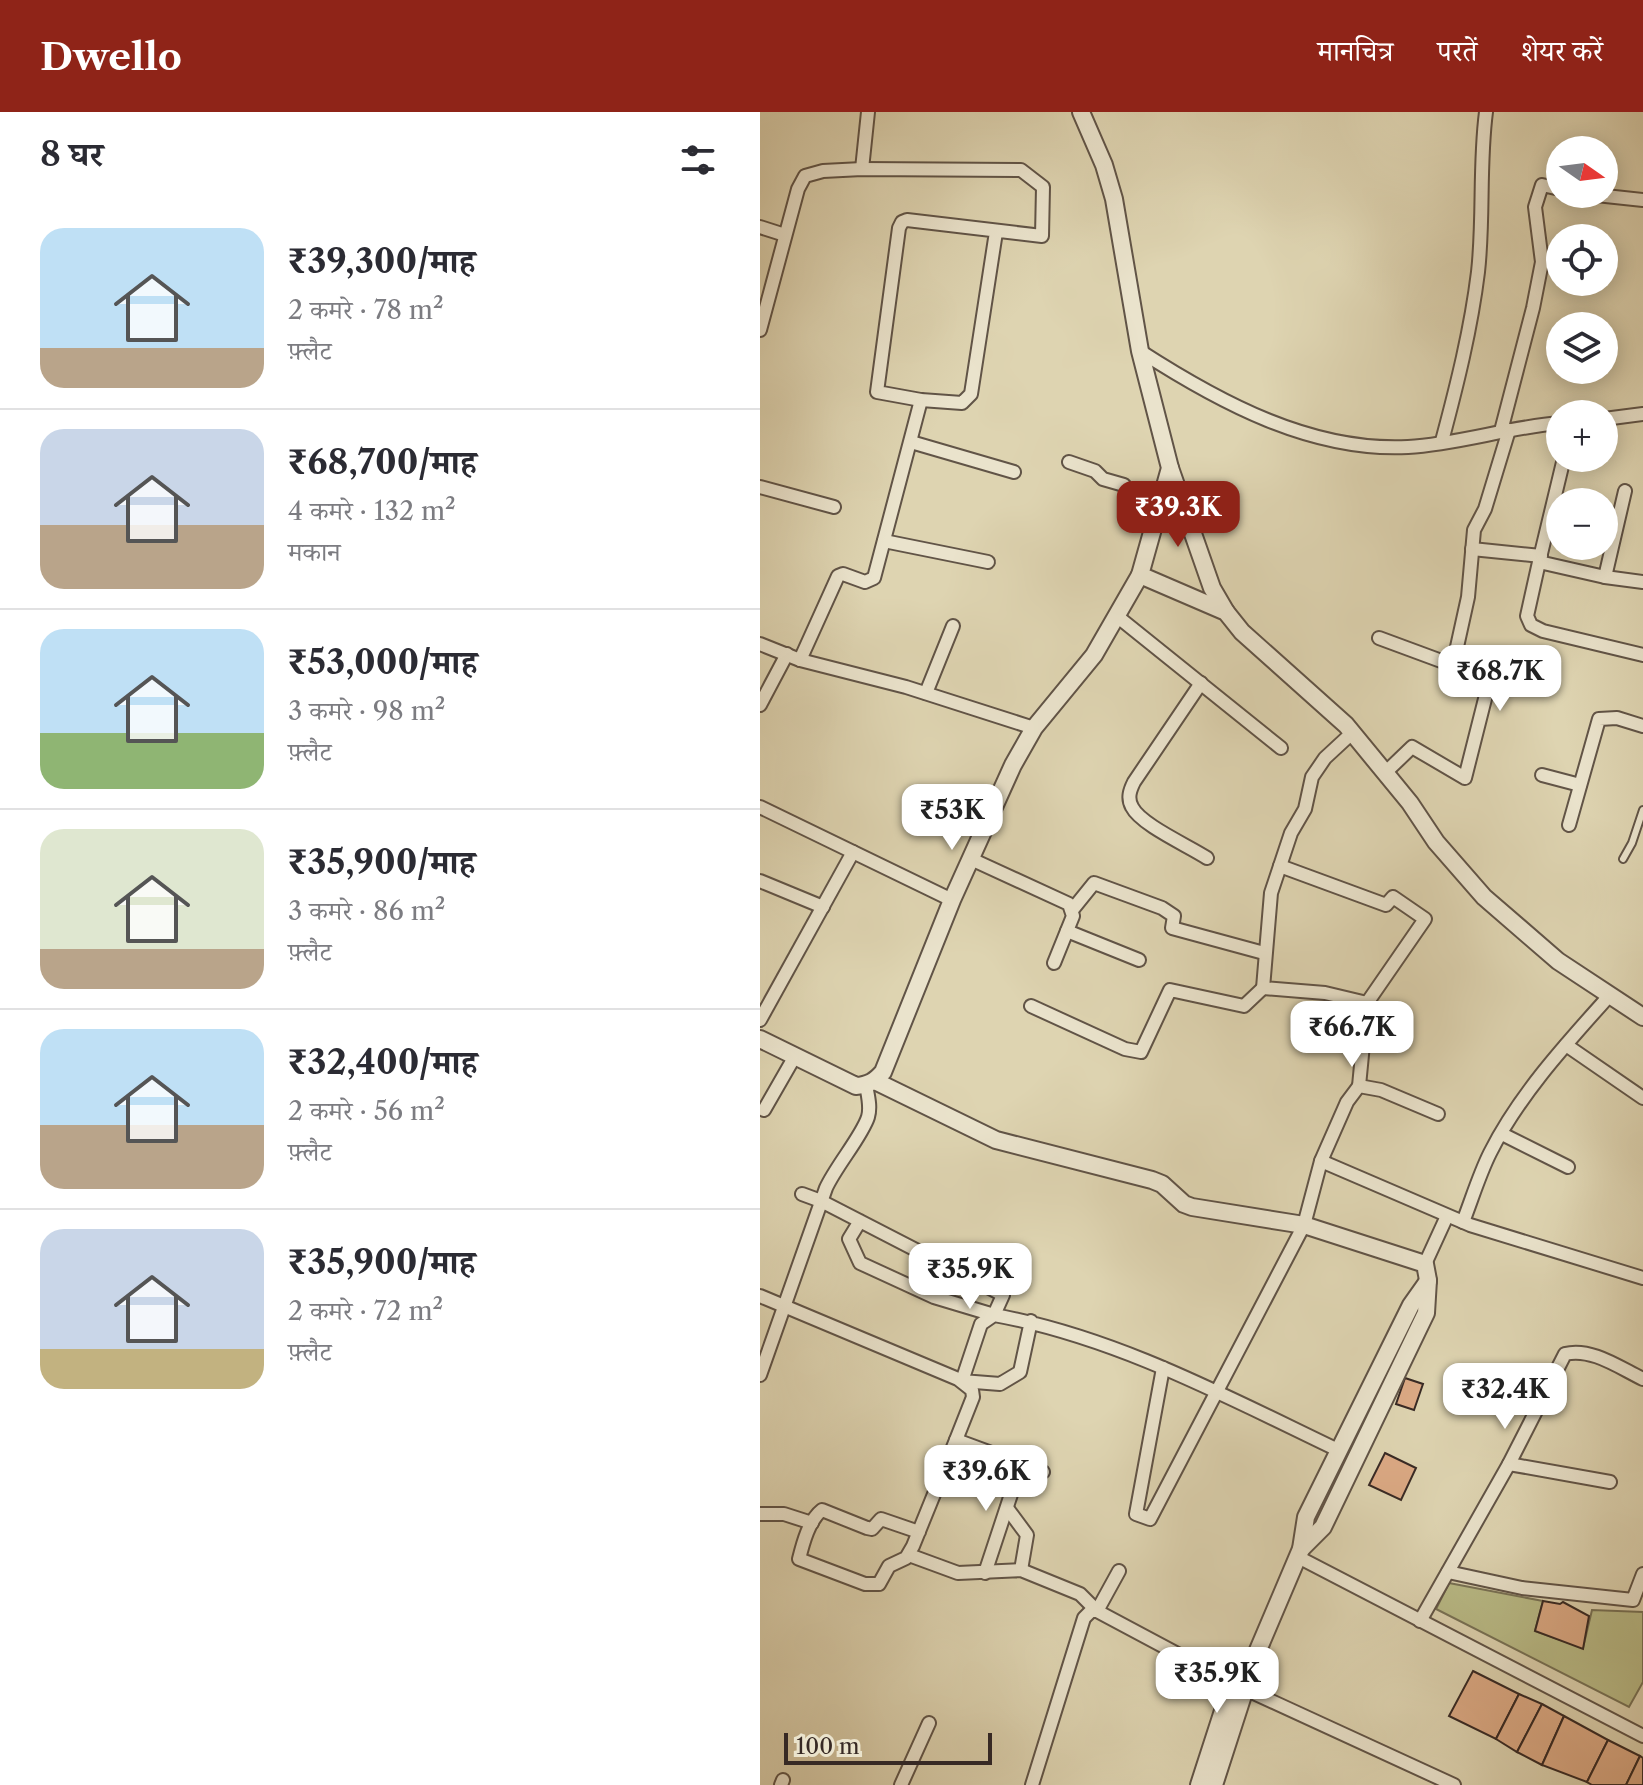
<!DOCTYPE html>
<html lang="hi">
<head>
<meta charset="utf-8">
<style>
	body { margin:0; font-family:"Libre Caslon Text","Noto Serif Devanagari",serif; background:#f2f2f3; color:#2b2b33; height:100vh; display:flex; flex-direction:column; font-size:30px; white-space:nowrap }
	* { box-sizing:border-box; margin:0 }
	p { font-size:26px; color:#7c7c81 }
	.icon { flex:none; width:44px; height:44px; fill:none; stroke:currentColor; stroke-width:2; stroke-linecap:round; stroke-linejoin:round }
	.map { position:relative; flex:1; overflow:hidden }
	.panel { display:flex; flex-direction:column; background:#fff; width:760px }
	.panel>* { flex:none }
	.needle { width:52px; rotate:104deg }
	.buttons { position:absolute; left:786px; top:24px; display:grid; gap:16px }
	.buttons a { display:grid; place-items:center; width:72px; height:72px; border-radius:50%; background:#fff; box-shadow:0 4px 20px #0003; font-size:40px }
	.scale { position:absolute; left:24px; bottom:20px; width:208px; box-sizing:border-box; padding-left:8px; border:4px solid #372924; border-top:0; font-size:22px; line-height:28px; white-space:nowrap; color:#372924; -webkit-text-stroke:6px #eae3cc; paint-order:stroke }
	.price { position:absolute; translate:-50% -68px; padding:0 18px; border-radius:16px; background:#fff; color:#222; font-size:26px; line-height:52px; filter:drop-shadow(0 2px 4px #0008) }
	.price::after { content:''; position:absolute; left:50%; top:48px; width:24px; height:18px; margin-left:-12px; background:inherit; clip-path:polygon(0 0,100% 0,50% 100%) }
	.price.on { background:#8f2418; color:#fff }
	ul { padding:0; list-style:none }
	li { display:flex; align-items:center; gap:24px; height:200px; padding:0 40px }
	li+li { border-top:2px solid #e1e1e2 }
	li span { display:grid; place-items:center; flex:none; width:224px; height:160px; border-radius:24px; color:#555 }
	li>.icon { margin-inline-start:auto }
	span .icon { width:96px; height:96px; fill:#fffc; stroke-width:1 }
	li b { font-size:34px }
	h2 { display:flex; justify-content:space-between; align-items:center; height:96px; padding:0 40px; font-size:34px }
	header { display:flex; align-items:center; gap:48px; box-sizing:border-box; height:112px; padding:0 40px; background:#8f2418; color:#fff }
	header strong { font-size:38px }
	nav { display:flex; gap:44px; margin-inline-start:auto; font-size:28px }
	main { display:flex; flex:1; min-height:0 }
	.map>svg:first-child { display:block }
	.green { fill:#b9bb87; stroke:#787256; stroke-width:2 }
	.building { fill:#dcaa85; stroke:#372924; stroke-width:2 }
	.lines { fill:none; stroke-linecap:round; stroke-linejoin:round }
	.service-casing { stroke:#615447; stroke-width:10 }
	.minor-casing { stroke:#615447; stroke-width:16 }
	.tertiary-casing { stroke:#615447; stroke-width:20 }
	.service { stroke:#eae3cc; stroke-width:6 }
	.minor { stroke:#eae3cc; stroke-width:12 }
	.tertiary { stroke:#eae3cc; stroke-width:16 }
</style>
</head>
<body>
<header>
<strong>Dwello</strong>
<nav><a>मानचित्र</a><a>परतें</a><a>शेयर करें</a></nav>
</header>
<main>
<section class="panel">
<h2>8 घर<svg class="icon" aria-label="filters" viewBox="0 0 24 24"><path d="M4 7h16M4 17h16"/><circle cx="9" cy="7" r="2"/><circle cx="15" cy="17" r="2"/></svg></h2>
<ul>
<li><span style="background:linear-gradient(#bfe0f5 75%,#b9a48a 0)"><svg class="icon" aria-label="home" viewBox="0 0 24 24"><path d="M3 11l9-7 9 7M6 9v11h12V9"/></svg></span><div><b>₹39,300/माह</b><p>2 कमरे · 78 m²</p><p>फ़्लैट</p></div></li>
<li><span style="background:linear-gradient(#c9d6e8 60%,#b9a48a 0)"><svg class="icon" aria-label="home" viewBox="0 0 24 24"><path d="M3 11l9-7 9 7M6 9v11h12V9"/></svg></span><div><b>₹68,700/माह</b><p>4 कमरे · 132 m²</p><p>मकान</p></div></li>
<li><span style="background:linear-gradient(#bfe0f5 65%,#8fb573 0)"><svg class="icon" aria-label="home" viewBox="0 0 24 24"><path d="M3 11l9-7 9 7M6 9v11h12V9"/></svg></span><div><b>₹53,000/माह</b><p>3 कमरे · 98 m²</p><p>फ़्लैट</p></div></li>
<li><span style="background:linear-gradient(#dfe7d0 75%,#b9a48a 0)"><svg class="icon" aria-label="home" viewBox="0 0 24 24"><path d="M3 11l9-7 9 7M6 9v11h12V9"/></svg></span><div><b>₹35,900/माह</b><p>3 कमरे · 86 m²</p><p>फ़्लैट</p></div></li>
<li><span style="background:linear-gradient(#bfe0f5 60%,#b9a48a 0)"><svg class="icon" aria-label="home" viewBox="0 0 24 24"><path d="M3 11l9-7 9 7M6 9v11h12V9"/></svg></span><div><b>₹32,400/माह</b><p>2 कमरे · 56 m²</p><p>फ़्लैट</p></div></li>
<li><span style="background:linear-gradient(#c9d6e8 75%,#c2b280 0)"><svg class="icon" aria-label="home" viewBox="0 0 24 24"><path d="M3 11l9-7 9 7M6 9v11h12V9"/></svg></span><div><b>₹35,900/माह</b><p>2 कमरे · 72 m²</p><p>फ़्लैट</p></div></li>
</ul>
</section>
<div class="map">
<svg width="883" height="1673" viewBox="0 0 883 1673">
	<rect width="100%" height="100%" fill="#ded4b1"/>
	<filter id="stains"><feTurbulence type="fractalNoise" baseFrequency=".0025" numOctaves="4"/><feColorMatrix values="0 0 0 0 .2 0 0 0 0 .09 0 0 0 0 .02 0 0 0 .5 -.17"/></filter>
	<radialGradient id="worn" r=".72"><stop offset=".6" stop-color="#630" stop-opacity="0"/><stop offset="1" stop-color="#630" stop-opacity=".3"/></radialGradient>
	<!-- green -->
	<path class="green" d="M 689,1471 L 783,1489 L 775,1519 L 823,1536 L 832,1498 L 883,1500 L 883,1570 L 869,1595 L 676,1497 Z"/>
	<!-- building -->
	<g class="building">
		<path d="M 645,1266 L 663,1272 L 654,1298 L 636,1292 Z"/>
		<path d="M 625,1341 L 656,1356 L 641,1388 L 609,1373 Z"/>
		<path d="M 783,1489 L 800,1492 L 803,1490 L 829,1504 L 823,1537 L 775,1519 Z"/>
		<path d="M 713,1559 L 759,1582 L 736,1627 L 689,1604 Z"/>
		<path d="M 759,1582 L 782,1592 L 757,1640 L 736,1627 Z"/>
		<path d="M 782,1592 L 804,1604 L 782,1653 L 757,1640 Z"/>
		<path d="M 804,1604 L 848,1628 L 827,1670 L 782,1653 Z"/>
		<path d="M 848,1628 L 880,1644 L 866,1673 L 832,1673 L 827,1670 Z"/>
		<path d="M 880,1644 L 883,1646 L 883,1673 L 866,1673 Z"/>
	</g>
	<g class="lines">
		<!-- service casing -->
		<g class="service-casing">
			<path id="service" d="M 863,747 L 872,731 L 883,698"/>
		</g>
		<!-- minor casing -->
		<g class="minor-casing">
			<g id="minor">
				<path d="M 102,57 L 108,0"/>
				<path d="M 827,82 L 883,88"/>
				<path d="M 0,115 L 25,123"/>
				<path d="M 0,218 L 38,77 L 45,64 L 63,59 L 102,57 L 261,58 L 283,75 L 282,124 L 147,108 L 142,110 L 139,116 L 117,280 L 161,288 L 202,291 L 211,282 L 236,120"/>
				<path d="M 380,239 C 459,290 551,340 648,335 C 699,332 749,315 800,311"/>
				<path d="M 844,307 L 883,302"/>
				<path d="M 741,319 L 773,196 L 782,150 L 775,95 L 782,73 L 800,77"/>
				<path d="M 682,329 C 697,273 711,217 718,160 C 724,107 719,53 726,0"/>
				<path d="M 151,330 L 254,360"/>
				<path d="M 804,346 L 779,450 L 845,465 L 883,470"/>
				<path d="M 309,350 L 335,359 L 343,367 L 364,373 L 368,379 L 365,392 L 369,396 L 397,405"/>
				<path d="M 0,375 L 74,395"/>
				<path d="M 124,429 L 228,450"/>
				<path d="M 712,437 L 781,444"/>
				<path d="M 779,450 L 767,504 L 771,513 L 783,519 L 883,543"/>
				<path d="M 845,465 L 865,379"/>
				<path d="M 358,505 L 521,636"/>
				<path d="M 619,526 L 730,567 L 705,666 L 652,635 L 626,660"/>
				<path d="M 0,532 L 40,548 L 146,575 L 274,616"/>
				<path d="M 40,548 L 78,464 L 83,462 L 105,470 L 114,466 L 161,288"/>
				<path d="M 693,553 L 708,485 L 714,418 L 725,397 L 749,318"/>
				<path d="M 441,571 L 374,670 C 370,678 367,686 372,695 C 381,713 429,734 447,746"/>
				<path d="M 166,581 L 193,514"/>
				<path d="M 0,593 L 27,542"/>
				<path d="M 592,621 L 565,646 L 552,665 L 545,697 L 531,721 L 511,781 L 503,876 L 565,881 L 607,891 L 599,974"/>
				<path d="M 782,663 L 820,673"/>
				<path d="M 0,695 L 192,788"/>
				<path d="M 809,713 L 839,607 L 857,606 L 883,614"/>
				<path d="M 211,747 L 309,792 L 313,804 L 294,851"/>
				<path d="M 520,754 L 626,793 L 633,785 L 665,807 L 607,891"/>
				<path d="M 0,769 L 63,795"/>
				<path d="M 313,797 L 334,771 L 402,796 L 414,804 L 412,816 L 504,841"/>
				<path d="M 307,819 L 379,848"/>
				<path d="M 271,894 L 365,937 L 381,940 L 410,878 L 484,894 L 503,876"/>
				<path d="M 0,908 L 93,740"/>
				<path d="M 806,933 L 883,986"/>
				<path d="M 4,998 L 35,944"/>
				<path d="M 742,1022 L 808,1055"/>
				<path d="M 561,1049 L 587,990 L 599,974 L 621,978 L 678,1002"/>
				<path d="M 42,1082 L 61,1089 L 220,1171 L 243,1183 L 234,1203 L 174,1185 L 100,1151 L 89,1127 L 100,1109"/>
				<path d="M 703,1110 C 712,1087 719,1063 730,1041 C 759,983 806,932 849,884"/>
				<path d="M 665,1152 L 687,1104"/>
				<path d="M 0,1184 L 198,1267 L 212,1278 L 213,1285 L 196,1328 L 283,1360"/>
				<path d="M 271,1209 L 260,1260 L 240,1272 L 202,1269 L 221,1212 L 234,1203 C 356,1225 467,1285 578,1338"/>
				<path d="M 403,1256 L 376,1402 L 390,1407 L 544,1113 L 561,1049 L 710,1113 L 883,1166"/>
				<path d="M 0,1263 L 66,1076 C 76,1054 102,1024 108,1005 C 111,995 108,984 106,973"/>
				<path d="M 749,1352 L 850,1370"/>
				<path d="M 247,1396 L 267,1423 L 261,1458"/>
				<path d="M 0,1402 L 24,1402 L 52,1411"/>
				<path d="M 159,1420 L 121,1407 L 112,1417 L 107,1416 L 62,1398 C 49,1408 43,1431 39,1447 L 105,1472 L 119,1472 L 129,1454 L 146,1446 L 153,1434 L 196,1328"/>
				<path d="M 149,1443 L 198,1461 L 261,1458 L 320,1482 L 337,1499 L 472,1571 L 694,1673"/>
				<path d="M 538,1445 L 883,1624"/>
				<path d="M 688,1460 L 762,1476 L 873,1488 L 883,1462"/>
				<path d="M 225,1461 L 261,1352"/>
				<path d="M 660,1509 L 749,1352 L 805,1242 C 831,1235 860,1256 883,1267"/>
				<path d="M 21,1673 L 23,1668"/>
				<path d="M 141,1673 L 169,1611"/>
				<path d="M 272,1673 L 324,1506 L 331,1499 L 337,1499 L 359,1459"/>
			</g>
		</g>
		<!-- tertiary casing -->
		<g class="tertiary-casing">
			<g id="tertiary">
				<path d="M 321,0 L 344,53 L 354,87 L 380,239 L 410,356 L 380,463 L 466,500 L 482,520 L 586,613 L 650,691 L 676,730 L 724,785 L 798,849 L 883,905"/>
				<path d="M 410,356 L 452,476 L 466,500"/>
				<path d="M 0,927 L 96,974 C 109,973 115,969 123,960 L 192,788 L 253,653 L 274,616 L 334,543 L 380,463"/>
				<path d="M 115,969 L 236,1028 L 392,1068 L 402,1072 L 424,1092 L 432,1095 L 544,1113 L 665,1152 L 668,1168 L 666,1201 L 563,1415 L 541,1437"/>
				<path d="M 439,1673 L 472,1571 L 493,1547"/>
				<path d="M 454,1673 L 496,1543 L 541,1437 L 546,1405 L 651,1193 L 668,1169"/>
			</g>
		</g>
		<!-- service -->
		<use href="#service" class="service"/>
		<!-- minor -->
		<use href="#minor" class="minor"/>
		<!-- tertiary -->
		<use href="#tertiary" class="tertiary"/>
	</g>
	<rect width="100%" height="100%" filter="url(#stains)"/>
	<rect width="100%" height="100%" fill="url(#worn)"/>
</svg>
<div class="buttons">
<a><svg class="needle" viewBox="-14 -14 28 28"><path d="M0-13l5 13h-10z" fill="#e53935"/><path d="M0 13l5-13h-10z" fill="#7c7c81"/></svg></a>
<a><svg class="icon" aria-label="locate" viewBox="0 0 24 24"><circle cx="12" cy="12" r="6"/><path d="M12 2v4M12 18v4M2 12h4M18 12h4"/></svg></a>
<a><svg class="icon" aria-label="layers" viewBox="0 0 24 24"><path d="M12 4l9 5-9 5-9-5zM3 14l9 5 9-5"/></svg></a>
<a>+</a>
<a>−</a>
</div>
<div class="scale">100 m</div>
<b class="price on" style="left:418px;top:437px">₹39.3K</b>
<b class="price" style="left:740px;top:601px">₹68.7K</b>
<b class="price" style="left:192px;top:740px">₹53K</b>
<b class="price" style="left:592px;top:957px">₹66.7K</b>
<b class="price" style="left:210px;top:1199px">₹35.9K</b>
<b class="price" style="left:745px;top:1319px">₹32.4K</b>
<b class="price" style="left:226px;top:1401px">₹39.6K</b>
<b class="price" style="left:457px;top:1603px">₹35.9K</b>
</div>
</main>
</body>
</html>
